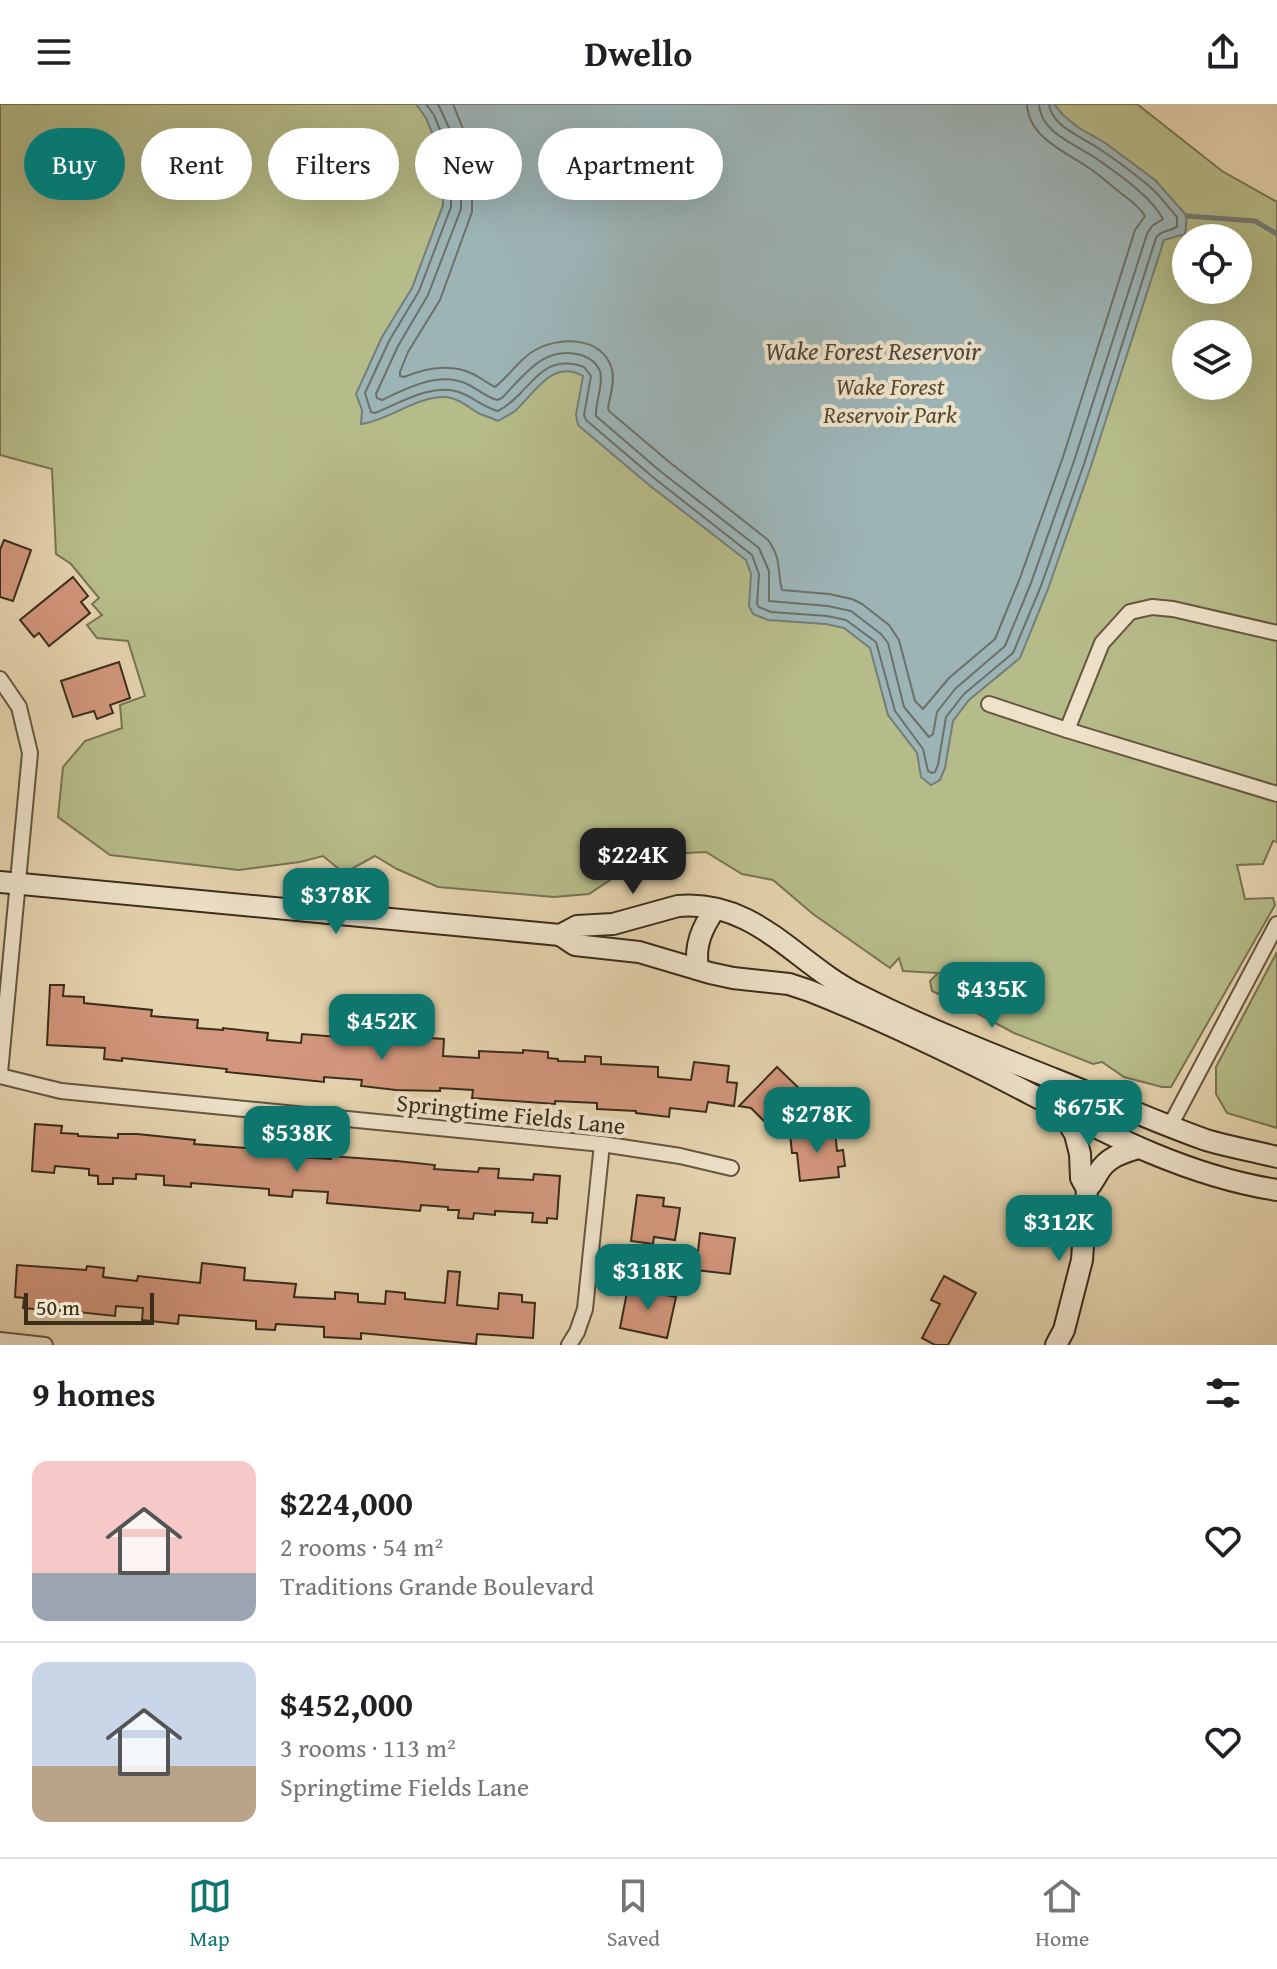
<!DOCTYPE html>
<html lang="en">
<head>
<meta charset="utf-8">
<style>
	body { margin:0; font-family:"Gentium Book Plus",serif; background:#f2f2f2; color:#202124; height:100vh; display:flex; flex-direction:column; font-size:30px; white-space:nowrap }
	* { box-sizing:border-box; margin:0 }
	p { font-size:26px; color:#757577 }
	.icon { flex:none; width:44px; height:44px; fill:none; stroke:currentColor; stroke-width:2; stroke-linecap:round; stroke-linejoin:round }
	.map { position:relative; height:1241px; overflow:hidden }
	.details { display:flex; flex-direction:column; background:#fff; flex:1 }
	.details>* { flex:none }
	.banner { position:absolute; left:24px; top:24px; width:800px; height:72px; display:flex; gap:16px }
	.tools { position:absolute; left:1172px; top:120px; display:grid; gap:16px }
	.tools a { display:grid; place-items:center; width:80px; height:80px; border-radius:50%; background:#fff; box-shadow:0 8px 32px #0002; font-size:40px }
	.scale { position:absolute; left:24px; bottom:20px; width:130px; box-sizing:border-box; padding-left:8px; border:4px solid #3b2d1a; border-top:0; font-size:22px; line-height:28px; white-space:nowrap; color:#3b2d1a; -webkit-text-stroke:6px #eee2ca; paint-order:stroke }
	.price { position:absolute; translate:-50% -68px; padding:0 18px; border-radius:16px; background:#0f766e; color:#fff; font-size:26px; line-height:52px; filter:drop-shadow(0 2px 4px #0008) }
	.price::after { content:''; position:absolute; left:50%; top:48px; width:24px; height:18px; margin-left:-12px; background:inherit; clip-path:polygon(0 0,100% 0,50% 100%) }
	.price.on { background:#222; color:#fff }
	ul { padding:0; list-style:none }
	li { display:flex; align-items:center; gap:24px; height:200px; padding:0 32px }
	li+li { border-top:2px solid #e0e0e0 }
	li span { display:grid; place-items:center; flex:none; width:224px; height:160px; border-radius:16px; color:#555 }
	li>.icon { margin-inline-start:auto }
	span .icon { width:96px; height:96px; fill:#fffc; stroke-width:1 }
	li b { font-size:34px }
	h2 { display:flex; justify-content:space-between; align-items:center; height:96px; padding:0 32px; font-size:34px }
	.chip { padding:0 28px; border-radius:36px; background:#fff; box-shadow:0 8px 32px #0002; font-size:28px; line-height:72px }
	.chip.on { background:#0f766e; color:#fff }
	header { display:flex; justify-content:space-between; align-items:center; height:104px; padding:0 32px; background:#fff; font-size:36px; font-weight:600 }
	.tabs { display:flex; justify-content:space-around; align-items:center; height:112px; border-top:2px solid #e0e0e0; background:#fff; font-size:22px; color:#757577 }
	.tabs a { display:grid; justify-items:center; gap:4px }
	.tabs .on { color:#0f766e }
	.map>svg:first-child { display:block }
	.green { fill:#b6bc89; stroke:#787452; stroke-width:2; fill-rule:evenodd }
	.water { fill:#9cb4b6; stroke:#757e78; stroke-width:2 }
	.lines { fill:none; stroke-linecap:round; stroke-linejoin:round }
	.shore { stroke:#6c7068; stroke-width:2 }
	.stream { stroke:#757e78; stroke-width:5 }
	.building { fill:#d2967c; stroke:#3b2d1a; stroke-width:2 }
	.minor-casing { stroke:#66563f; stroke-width:18 }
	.secondary-casing { stroke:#3b2d1a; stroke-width:24 }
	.minor { stroke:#eee2ca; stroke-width:14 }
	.secondary { stroke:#eee2ca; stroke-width:20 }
	.labels { text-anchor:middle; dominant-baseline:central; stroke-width:8; stroke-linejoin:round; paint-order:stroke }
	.park-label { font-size:24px; font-style:italic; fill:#544a30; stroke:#eee2ca }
	.street-label { font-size:24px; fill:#3b2d1a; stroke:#eee2ca }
	.water-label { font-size:26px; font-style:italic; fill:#4e4839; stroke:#eee2ca }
</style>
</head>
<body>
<header><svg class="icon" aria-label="menu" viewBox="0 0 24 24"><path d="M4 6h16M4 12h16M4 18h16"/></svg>Dwello<svg class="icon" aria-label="share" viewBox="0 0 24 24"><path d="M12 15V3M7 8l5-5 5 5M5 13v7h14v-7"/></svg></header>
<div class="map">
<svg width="1277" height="1241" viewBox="0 0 1277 1241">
	<rect width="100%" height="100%" fill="#e5d3ae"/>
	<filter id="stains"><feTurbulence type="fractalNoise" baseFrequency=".0025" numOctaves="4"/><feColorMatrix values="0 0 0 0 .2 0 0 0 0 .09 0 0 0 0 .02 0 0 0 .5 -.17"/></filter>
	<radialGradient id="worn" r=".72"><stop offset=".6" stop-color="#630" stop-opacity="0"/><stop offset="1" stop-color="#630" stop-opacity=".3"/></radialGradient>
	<!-- green -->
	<g class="green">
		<path d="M 0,0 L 1137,0 L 1222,67 L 1277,98 L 1277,738 L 1273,737 L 1263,760 L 1237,761 L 1245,795 L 1273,794 L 1275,801 L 1171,983 L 1162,983 L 1124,973 L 1102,958 L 1093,960 L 1014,929 L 960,900 L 932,887 L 930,877 L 938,869 L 903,867 L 899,854 L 890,864 L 813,810 L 773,776 L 742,770 L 706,748 L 648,751 L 589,790 L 554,793 L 438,783 L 397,765 L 375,752 L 344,769 L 323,752 L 300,758 L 239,766 L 110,751 L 58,713 L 63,663 L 85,637 L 122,624 L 120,601 L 145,592 L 128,537 L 97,534 L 87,521 L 102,511 L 92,500 L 99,494 L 71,460 L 56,450 L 52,365 L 0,351 ZM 1186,134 L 1238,134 L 1238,186 L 1186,186 ZM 1186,230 L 1238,230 L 1238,282 L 1186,282 Z"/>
		<path d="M 1277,848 L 1277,1024 L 1227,1009 L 1216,990 L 1216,963 Z"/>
	</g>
	<!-- water -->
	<path class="water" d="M 416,0 L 1054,0 L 1063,11 L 1079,24 L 1104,38 L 1155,76 L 1187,112 L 1185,130 L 1164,136 L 1091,362 L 1048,485 L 1020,554 L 969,596 L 953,617 L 945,664 L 940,676 L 931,681 L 921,673 L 917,649 L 888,611 L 870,544 L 844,524 L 826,520 L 768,516 L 753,510 L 749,502 L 751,470 L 746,456 L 649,381 L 578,321 L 576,311 L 583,272 C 553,254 534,290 515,307 C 510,311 504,313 498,317 C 492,314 486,312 480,310 C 469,304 459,294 446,293 C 416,292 390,316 361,320 L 362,306 L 356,290 L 382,233 L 412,184 L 443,101 L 443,64 L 439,45 L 426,14 Z"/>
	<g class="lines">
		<!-- shore -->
		<g class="shore">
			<path d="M 426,0 L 434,11 L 447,43 L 451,63 L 451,103 L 419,187 L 389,237 L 365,289 L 371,308 L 375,309 C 400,299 431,279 459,288 C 473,293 483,303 498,307 C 531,290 539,247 584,263 L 591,272 L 584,311 L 586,316 L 654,374 L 752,451 L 759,470 L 757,500 L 759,503 L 771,508 L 827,512 L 846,516 L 876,538 L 895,607 L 923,645 L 928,667 L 932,669 L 935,668 L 938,661 L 946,613 L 964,590 L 1013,549 L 1041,482 L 1084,360 L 1156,134 C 1161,125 1172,128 1177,122 L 1177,113 C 1168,103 1159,90 1148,81 C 1132,68 1115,55 1098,44 C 1082,33 1051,22 1049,0"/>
			<path d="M 438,0 L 457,41 L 461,63 L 461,105 L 428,191 L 398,242 L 376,290 L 377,294 L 382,296 C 408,284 440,266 469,281 C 479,286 486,293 497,296 L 502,294 C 525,270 544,241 581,251 C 590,254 597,259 600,267 C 604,281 595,298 596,312 L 660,367 L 759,444 L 769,467 L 769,497 L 828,502 L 851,507 L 881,530 L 888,539 L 904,603 L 929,633 L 933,630 L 937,608 L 955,585 L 1005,542 L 1031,479 L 1074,357 L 1147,130 L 1152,122 L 1163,115 C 1151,92 1118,70 1097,55 C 1077,41 1040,29 1039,0"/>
			<path d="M 453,0 L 467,35 L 472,58 L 472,108 L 440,196 L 408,248 L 400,268 L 400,272 L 404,273 C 426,264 451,259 473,270 C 481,274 487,279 495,283 C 508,273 518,257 532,248 C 556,232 604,231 612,266 C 615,278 610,292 608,304 L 609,307 L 668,357 L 768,436 C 782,455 777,467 782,486 L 829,490 L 852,495 L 862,500 L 889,521 L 899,536 L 915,597 L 923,605 L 949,574 L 995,535 L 1020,474 L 1063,353 L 1135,126 L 1145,112 C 1139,102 1131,97 1122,90 C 1110,81 1099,70 1086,62 C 1063,47 1028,32 1027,0"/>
		</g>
		<!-- stream -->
		<path class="stream" d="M 1187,112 L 1255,117 L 1277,130"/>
	</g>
	<!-- building -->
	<g class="building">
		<path d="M 4,436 L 31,446 L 13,497 L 0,493 L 0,446 Z"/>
		<path d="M 73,473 L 88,492 L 81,498 L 90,509 L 49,542 L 39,529 L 34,533 L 20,516 Z"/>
		<path d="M 119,558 L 130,594 L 110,601 L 113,609 L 97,615 L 94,607 L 73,613 L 61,577 Z"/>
		<path d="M 50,881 L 64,881 L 63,892 L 84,893 L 84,899 L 152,906 L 151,912 L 198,916 L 197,924 L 223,926 L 223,924 L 268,929 L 267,936 L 301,939 L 302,930 L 351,934 L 352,929 L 368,930 L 367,938 L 400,940 L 401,932 L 444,935 L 443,952 L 479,954 L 479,947 L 523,949 L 523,946 L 548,948 L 548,954 L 558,955 L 558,957 L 585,958 L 585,952 L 601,953 L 601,960 L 658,963 L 658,973 L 691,976 L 694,958 L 729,962 L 727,978 L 737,979 L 734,1002 L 708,998 L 706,1008 L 670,1004 L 669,1013 L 636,1009 L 636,1007 L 597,1005 L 597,999 L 555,997 L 555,1000 L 472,994 L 473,986 L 440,984 L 440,987 L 396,986 L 361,982 L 362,976 L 324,973 L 324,978 L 226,968 L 227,965 L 122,954 L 122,957 L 104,955 L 105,944 L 47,941 Z"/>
		<path d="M 777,963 L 808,993 L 775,1028 L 751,1004 L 739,1002 Z"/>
		<path d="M 35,1020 L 62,1022 L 61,1029 L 78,1030 L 78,1032 L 118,1034 L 118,1030 L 137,1030 L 195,1036 L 194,1040 L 299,1048 L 299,1053 L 331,1055 L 331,1052 L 397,1057 L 435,1061 L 434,1065 L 478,1068 L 479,1064 L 499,1065 L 498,1074 L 533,1076 L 534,1070 L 560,1072 L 557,1115 L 547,1114 L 547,1119 L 532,1118 L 533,1109 L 495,1107 L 495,1111 L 474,1109 L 473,1115 L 458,1114 L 459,1106 L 448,1106 L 448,1103 L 421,1101 L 420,1107 L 327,1099 L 328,1088 L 293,1086 L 292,1093 L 269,1091 L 269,1085 L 191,1079 L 191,1083 L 164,1081 L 164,1072 L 136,1070 L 136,1075 L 113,1074 L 113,1080 L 98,1080 L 98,1072 L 89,1071 L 89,1065 L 55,1062 L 54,1069 L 32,1067 Z"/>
		<path d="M 835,1026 L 837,1047 L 843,1046 L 845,1062 L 838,1063 L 839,1073 L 800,1077 L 797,1049 L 792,1049 L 790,1030 Z"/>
		<path d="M 637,1091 L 664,1094 L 663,1102 L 680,1104 L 675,1136 L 654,1133 L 653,1140 L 631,1137 Z"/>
		<path d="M 700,1129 L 735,1134 L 730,1170 L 696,1166 Z"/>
		<path d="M 202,1159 L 245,1164 L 244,1176 L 296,1180 L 294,1193 L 335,1195 L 335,1188 L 358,1190 L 358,1198 L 385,1200 L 386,1187 L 405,1189 L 405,1195 L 445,1199 L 448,1167 L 460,1168 L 457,1201 L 498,1205 L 499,1189 L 522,1191 L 522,1198 L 535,1199 L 533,1234 L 477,1230 L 476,1240 L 361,1229 L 361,1235 L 324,1233 L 324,1223 L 276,1220 L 275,1226 L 256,1225 L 256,1217 L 179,1211 L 178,1220 L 142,1216 L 143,1204 L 116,1202 L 115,1212 L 59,1206 L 59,1207 L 23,1204 L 24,1194 L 15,1193 L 17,1161 L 86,1166 L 87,1162 L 104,1164 L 103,1173 L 137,1177 L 138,1172 L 200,1179 Z"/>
		<path d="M 944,1172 L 976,1189 L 948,1241 L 935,1241 L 922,1234 L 940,1200 L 931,1196 Z"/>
		<path d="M 628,1183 L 676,1193 L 667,1234 L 620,1224 Z"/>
	</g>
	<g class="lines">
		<!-- minor casing -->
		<g class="minor-casing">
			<g id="minor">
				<path d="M 0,575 L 19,603 L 30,649 L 0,969"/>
				<path d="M 989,600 L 1067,626 L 1277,690"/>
				<path d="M 1067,626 L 1102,539 L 1130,508 L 1152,503 L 1173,505 L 1277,529"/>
				<path d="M 0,972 L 61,987 L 602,1040 L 680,1052 L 731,1064"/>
				<path d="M 1170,1022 L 1277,820"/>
				<path d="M 0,1236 L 45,1241"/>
				<path d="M 569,1241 L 577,1228 L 585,1205 L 602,1040"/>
			</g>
		</g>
		<!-- secondary casing -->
		<g class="secondary-casing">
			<g id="secondary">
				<path d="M 0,778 L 560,831 L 577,822 L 613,820 L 678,802 C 756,795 797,861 859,891 C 922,923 989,949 1054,975 C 1105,995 1155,1018 1206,1036 C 1229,1043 1254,1047 1277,1053"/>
				<path d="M 560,831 L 575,841 L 639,848 L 710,869 L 733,874 L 789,880 L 810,887 C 873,912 934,941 994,971 C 1086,1018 1174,1070 1277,1086"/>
				<path d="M 698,865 C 694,841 702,824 715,805"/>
				<path d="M 1087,1085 C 1093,1079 1094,1076 1098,1069 C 1107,1053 1122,1049 1138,1044"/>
				<path d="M 1056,1241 L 1064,1226 L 1082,1156 L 1087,1085 L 1081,1074 L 1080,1050 L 1075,1030 L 1060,1005"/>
			</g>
		</g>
		<!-- minor -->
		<use href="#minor" class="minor"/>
		<!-- secondary -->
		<use href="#secondary" class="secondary"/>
	</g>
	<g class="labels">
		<!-- park labels -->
		<g class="park-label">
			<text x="890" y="282">Wake Forest<tspan x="890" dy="28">Reservoir Park</tspan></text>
		</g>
		<!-- street labels -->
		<g class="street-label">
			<text transform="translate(511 1010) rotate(6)">Springtime Fields Lane</text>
		</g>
		<!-- water labels -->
		<g class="water-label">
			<text x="873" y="246">Wake Forest Reservoir</text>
		</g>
	</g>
	<rect width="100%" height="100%" filter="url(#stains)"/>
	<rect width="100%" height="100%" fill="url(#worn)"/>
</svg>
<div class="tools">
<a><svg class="icon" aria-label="locate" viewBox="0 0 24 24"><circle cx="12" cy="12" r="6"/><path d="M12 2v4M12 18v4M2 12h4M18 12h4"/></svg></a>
<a><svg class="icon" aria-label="layers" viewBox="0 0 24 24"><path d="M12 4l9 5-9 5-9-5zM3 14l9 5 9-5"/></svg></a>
</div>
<div class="scale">50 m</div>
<b class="price on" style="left:633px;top:792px">$224K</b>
<b class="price" style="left:336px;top:832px">$378K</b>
<b class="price" style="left:992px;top:926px">$435K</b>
<b class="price" style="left:382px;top:958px">$452K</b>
<b class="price" style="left:1089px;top:1044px">$675K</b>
<b class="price" style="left:817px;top:1051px">$278K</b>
<b class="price" style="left:297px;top:1070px">$538K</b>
<b class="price" style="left:1059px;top:1159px">$312K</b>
<b class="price" style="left:648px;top:1208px">$318K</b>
<div class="banner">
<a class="chip on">Buy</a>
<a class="chip">Rent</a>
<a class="chip">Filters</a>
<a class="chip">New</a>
<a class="chip">Apartment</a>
</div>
</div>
<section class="details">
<h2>9 homes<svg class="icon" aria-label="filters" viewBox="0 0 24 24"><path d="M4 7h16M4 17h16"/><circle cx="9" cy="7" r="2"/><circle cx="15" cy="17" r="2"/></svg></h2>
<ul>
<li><span style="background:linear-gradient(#f6c9c9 70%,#9aa5b1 0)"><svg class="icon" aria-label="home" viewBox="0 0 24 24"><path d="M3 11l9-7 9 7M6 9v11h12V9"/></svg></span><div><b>$224,000</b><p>2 rooms · 54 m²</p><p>Traditions Grande Boulevard</p></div><svg class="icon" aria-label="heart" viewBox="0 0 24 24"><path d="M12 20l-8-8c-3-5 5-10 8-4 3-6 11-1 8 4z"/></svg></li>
<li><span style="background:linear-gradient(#c9d6e8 65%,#b9a48a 0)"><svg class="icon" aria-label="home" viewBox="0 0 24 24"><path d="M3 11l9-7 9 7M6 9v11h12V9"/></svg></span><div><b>$452,000</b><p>3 rooms · 113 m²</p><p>Springtime Fields Lane</p></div><svg class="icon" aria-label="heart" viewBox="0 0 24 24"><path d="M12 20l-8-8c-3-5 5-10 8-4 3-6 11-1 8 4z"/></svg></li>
</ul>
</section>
<nav class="tabs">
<a class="on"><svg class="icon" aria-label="map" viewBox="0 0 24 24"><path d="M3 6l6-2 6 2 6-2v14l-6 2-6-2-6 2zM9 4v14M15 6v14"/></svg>Map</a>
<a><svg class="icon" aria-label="saved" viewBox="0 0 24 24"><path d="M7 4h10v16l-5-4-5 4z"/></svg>Saved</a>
<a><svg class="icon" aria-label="home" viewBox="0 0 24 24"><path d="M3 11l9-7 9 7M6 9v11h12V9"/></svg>Home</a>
</nav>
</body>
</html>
